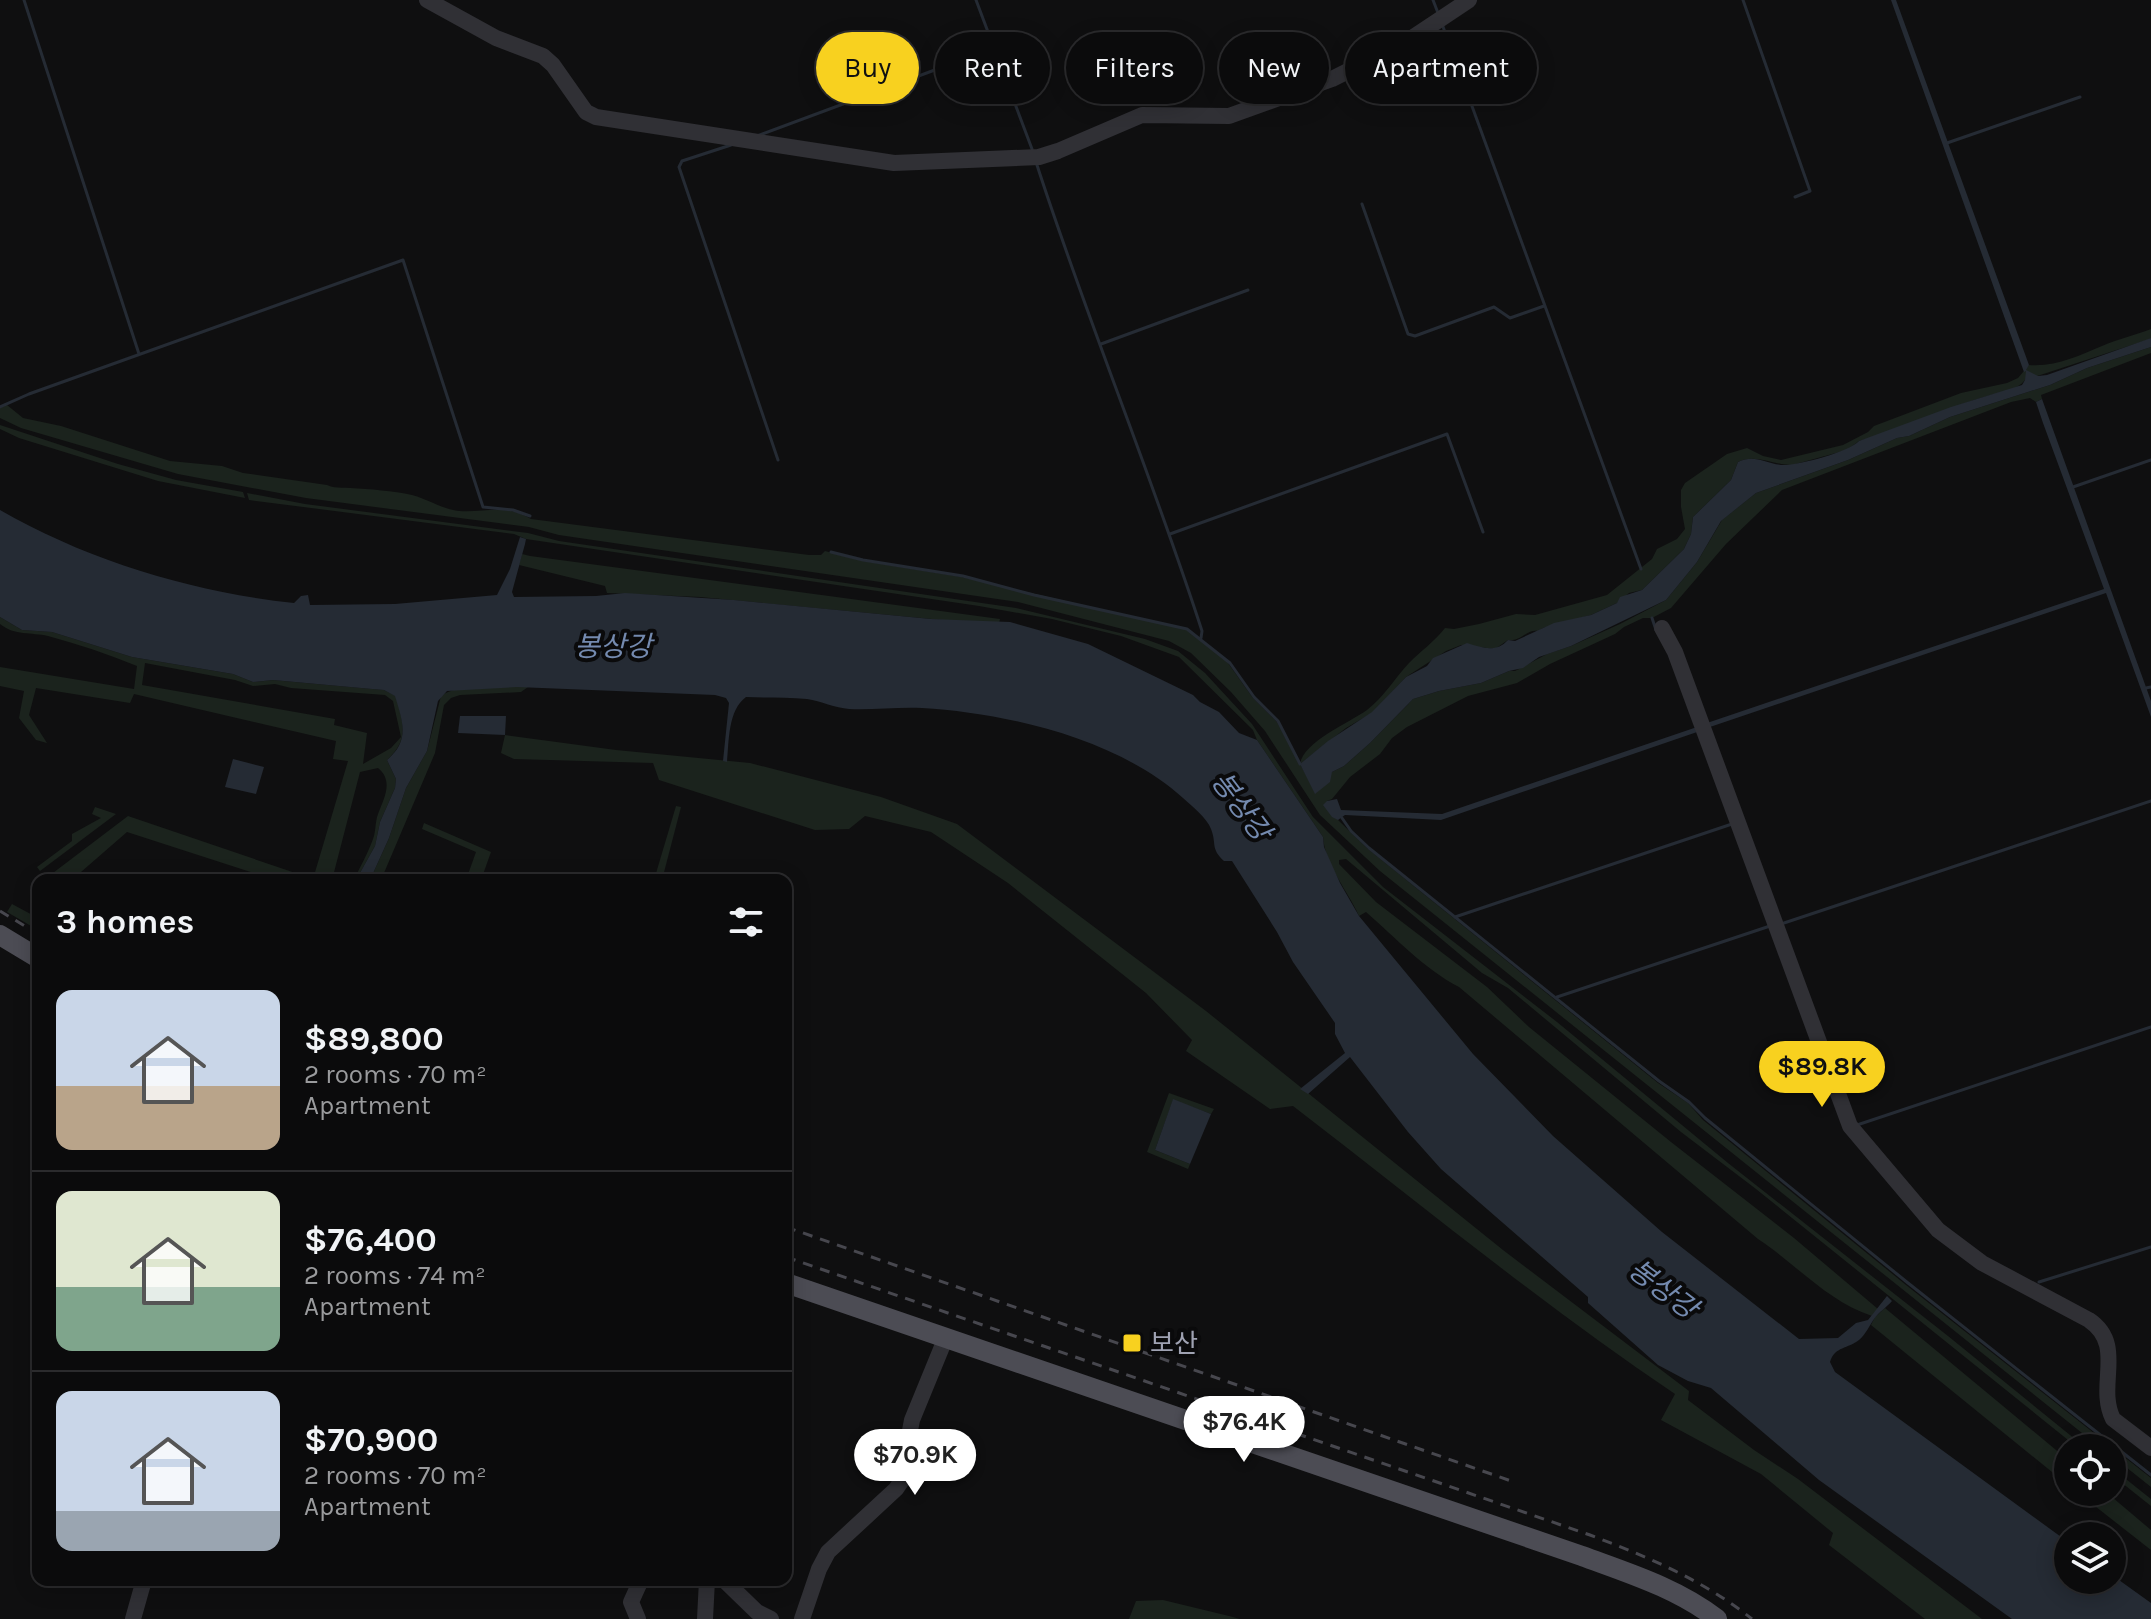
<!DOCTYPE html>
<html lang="en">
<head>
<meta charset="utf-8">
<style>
	body { margin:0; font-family:Karla,"Noto Sans KR",sans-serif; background:#19191a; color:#f1f3f6; height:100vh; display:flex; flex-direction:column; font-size:30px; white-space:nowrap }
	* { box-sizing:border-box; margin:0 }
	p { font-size:26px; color:#9a9b9d }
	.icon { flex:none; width:44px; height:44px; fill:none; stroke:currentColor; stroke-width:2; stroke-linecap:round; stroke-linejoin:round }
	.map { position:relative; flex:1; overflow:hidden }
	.sheet { position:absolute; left:32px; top:874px; width:760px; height:712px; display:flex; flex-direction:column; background:#0b0b0c; border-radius:16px; box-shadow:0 4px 20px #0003,0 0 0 2px #2b2b2d }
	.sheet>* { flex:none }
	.guide { position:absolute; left:816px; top:32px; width:760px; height:72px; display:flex; gap:16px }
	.buttons { position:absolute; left:2054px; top:1434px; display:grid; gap:16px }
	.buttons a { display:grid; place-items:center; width:72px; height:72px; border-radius:50%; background:#0b0b0c; box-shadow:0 4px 20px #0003,0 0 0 2px #2b2b2d; font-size:40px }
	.price { position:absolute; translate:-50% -68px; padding:0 18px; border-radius:28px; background:#fff; color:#222; font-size:26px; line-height:52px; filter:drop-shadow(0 2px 4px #0008) }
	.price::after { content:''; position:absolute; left:50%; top:48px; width:24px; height:18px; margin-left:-12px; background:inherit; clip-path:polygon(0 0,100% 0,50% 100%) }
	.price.current { background:#f8d11f; color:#111 }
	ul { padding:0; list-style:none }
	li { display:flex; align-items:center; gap:24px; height:200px; padding:0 24px }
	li+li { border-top:2px solid #2b2b2d }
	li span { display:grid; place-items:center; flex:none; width:224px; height:160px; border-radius:16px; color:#555 }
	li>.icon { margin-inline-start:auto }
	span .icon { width:96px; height:96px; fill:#fffc; stroke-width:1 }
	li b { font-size:34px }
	h2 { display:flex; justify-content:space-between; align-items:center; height:96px; padding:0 24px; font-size:34px }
	.chip { padding:0 28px; border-radius:36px; background:#0b0b0c; box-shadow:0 4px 20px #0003,0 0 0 2px #2b2b2d; font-size:28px; line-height:72px }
	.chip.current { background:#f8d11f; color:#111 }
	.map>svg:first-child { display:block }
	.green { fill:#1b231d; fill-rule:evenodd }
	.water { fill:#252b34 }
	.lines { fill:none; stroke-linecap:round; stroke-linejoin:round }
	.stream { stroke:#252b34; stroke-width:3 }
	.minor { stroke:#303035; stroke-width:16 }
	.major { stroke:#4c4c54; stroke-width:20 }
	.rail { stroke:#47474e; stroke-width:3; stroke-dasharray:10 8; stroke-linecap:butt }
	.poi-dot { fill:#f8d11f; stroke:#0a0a0b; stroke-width:3 }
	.labels { text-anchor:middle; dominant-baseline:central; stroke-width:8; stroke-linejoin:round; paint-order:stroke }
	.poi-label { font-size:26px; fill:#9fa2b2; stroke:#0a0a0b; text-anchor:start }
	.water-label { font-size:28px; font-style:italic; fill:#748aaf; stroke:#0a0a0b }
</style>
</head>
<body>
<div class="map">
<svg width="2151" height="1619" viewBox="0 0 2151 1619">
	<rect width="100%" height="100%" fill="#0f0f10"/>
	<!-- green -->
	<g class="green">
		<path d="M 2151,329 L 2151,338 L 2147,340 L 2025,380 C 2017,390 2003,392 1991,395 C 1946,407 1904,430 1859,441 L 1847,450 L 1792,465 C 1773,465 1755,453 1738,462 L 1731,480 L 1693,517 L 1691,534 L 1684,549 L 1642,590 L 1629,593 L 1617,603 L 1591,615 L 1543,628 L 1538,631 C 1527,629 1520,642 1508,640 L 1495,649 L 1461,645 L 1446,651 L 1406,677 L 1372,713 L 1346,728 L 1300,764 C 1304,741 1349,723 1367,710 C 1384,697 1395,678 1409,663 C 1421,651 1435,641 1445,628 L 1454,629 L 1479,624 L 1516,614 L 1535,615 L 1607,595 L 1652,559 L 1657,549 L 1677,539 L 1685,529 L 1681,507 L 1681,490 L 1685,483 L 1727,454 L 1747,448 L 1763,456 L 1781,460 L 1843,445 L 1868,432 L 1874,426 L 1961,393 L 2007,383 L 2018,378 L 2029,365 C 2057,367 2077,356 2102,346 C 2118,339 2135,335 2151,329 Z"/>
		<path d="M 2151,347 L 2151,353 L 2041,395 L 2042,399 L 2036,402 L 2030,398 L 2011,402 L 1782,490 L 1726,544 L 1671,608 L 1652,618 L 1643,618 L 1624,627 L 1615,634 L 1550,664 L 1517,683 L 1468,696 L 1407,727 L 1392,738 L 1380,754 L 1350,777 L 1332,799 L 1327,801 L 1338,820 L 1368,849 L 1658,1083 L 1688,1103 L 1703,1120 L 1906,1285 L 2151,1478 L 2151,1487 L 2112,1456 L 2112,1448 L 2101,1448 L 2087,1437 L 1380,871 L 1320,815 L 1265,731 L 1231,692 L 1191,653 L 1169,641 L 1018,602 L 559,535 L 529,527 L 306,498 L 178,474 L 21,428 L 0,418 L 0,408 L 7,405 L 23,418 L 61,426 L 170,461 L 222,466 L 243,473 L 327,485 C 335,489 341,487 350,488 C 370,489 393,491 412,495 C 428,499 441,509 459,511 C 484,513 506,503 531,519 L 809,555 L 821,555 L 825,551 L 863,561 L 962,577 L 1187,629 L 1223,656 L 1253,698 L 1277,722 L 1316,793 L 1332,772 L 1344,766 L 1370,743 L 1413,699 L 1439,691 L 1481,683 L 1509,671 L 1515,671 L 1547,654 L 1571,646 L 1620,624 L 1666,600 L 1697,562 L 1722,520 L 1756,493 L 1848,460 L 1897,438 L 1909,436 L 1950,417 L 2050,385 L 2087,368 Z"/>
		<path d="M 0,425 L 118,464 L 176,480 L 243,492 L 245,498 L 158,481 L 19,438 L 0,429 Z"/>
		<path d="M 247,493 L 305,504 L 528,533 L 559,541 L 1016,608 L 1145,639 L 1178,651 L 1205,673 L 1252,724 L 1313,817 L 1383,887 L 1557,1022 L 1728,1163 L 1948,1336 L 2086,1448 L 2078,1448 L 1756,1189 L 1681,1132 L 1508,988 L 1482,973 L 1346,859 L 1339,860 L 1339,864 L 1376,902 L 1487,987 L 1529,1027 L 1671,1142 L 1794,1238 L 1878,1309 L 1872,1316 C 1827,1301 1796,1264 1758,1239 L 1459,987 C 1424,969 1396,938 1366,912 L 1359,916 C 1348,891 1325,865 1323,837 L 1257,740 L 1253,730 L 1179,657 L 1121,636 L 1052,619 L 979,606 L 526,539 L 514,534 L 249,500 Z"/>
		<path d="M 522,554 L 530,556 L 1000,619 L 999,623 L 974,623 L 700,597 L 607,593 L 605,586 L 519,565 Z"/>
		<path d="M 0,617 L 22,630 L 52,632 L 132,657 L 233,674 L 253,682 L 273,680 L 384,690 L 396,696 C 403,724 410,739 387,760 L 396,779 L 395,788 L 380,822 L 375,846 L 356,880 L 354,880 C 360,867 368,853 373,839 C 376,831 375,822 378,814 C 384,798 394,781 378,768 L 360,772 L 332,880 L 275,880 L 127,832 L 81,872 L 76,880 L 45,879 L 128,816 L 313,879 L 348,761 L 333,759 L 336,741 L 134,694 L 130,703 L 36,688 L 29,715 L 47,743 L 36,740 L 19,718 L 24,691 L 0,686 L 0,667 L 134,689 L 137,666 C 108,654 78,644 48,636 C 31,632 15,636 0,624 ZM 145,663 L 235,680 L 253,686 L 275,684 L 291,688 L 385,695 L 393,701 L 401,737 L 391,748 L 363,764 L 367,733 L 334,725 L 335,719 L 142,685 Z"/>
		<path d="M 528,687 L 521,692 L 460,695 L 451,698 L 444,705 L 435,753 L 381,880 L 370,880 L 389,838 L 406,788 L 427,751 L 441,696 C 458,682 505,687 528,687 Z"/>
		<path d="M 505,735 L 616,750 L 750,763 L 881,797 L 957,824 L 1206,1011 L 1503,1250 L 1689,1391 L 1688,1400 L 1754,1450 L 1798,1479 L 1982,1619 L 1925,1619 L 1829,1545 L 1833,1533 L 1761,1474 L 1661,1420 L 1675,1394 C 1543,1305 1419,1203 1293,1106 L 1270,1109 L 1186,1051 L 1192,1040 L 1146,993 L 1008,883 L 931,832 L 865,816 L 849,829 L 815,830 L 659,780 L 653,763 L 514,759 L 501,753 Z"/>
		<path d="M 676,806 L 681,807 L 662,880 L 654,880 Z"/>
		<path d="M 95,807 L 116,814 L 40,871 L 37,867 L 72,841 L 72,834 L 101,818 L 92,814 Z"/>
		<path d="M 424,823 L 491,852 L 481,880 L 466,880 L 476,852 L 422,829 Z"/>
		<path d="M 12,904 L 38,918 L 38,930 L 7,912 Z"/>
		<path d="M 1169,1093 L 1214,1109 L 1211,1114 L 1173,1100 L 1155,1150 L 1190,1164 L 1188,1169 L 1147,1152 Z"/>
		<path d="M 1885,1308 L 2068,1460 L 2068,1485 L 1871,1325 L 1875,1317 Z"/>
		<path d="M 2112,1468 L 2151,1499 L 2151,1506 L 2112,1475 Z"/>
		<path d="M 2077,1492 L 2106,1492 L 2151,1530 L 2151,1550 Z"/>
		<path d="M 1163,1600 L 1229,1616 L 1240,1619 L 1129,1619 L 1136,1601 Z"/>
	</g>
	<!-- water -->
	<g class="water">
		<path d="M 1891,0 L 1896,0 L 2029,365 L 2026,370 L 2038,376 L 2047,375 L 2151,338 L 2151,347 L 2087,368 L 2050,385 L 1950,417 L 1909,436 L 1897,438 L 1848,460 L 1756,493 L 1721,521 L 1697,562 L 1666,600 L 1571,646 L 1539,657 L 1523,668 L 1509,671 L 1481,683 L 1439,691 L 1413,699 L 1370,743 L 1344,766 L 1332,772 L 1330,782 L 1315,794 L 1300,764 L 1328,741 L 1372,712 L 1406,677 L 1427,666 L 1433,658 L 1467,643 C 1483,648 1496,653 1508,640 L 1515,641 L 1554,623 L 1591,615 L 1617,603 L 1620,597 L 1642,590 L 1684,549 L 1691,534 L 1693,517 L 1731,480 L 1738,462 C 1754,454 1765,463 1781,465 C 1797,466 1849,452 1859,441 L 1951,407 L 2022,385 L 2025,380 L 2026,371 L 2024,372 Z"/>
		<path d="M 2042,399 L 2151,701 L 2151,717 L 2106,593 L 1707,728 L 1707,723 L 2104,589 L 2043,423 L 2036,402 Z"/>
		<path d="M 0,510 C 89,561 192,592 294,603 L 301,596 L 308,595 L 310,605 L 395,604 L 497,595 L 510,569 L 520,537 L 526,539 L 525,544 L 512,592 L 514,597 L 596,596 L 625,593 L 734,600 L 931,619 L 1010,622 L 1088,644 L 1193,695 L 1200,702 L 1219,712 L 1239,733 L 1257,740 L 1323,837 L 1324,847 L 1340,883 L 1359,916 L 1473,1054 L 1553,1136 L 1662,1232 L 1799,1339 L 1838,1338 L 1856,1323 L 1868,1320 L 1887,1296 L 1892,1301 C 1887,1307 1879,1312 1874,1319 C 1869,1326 1866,1334 1859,1340 C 1848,1349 1835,1346 1830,1362 L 1835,1372 L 2068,1542 L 2068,1580 L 2112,1580 L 2112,1575 L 2151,1603 L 2151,1619 L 2012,1619 L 1819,1480 L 1711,1388 L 1688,1381 L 1658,1365 L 1588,1303 L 1588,1297 L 1441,1169 L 1408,1132 L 1350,1057 L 1308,1094 L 1300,1089 L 1345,1053 L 1335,1034 L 1335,1023 L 1293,962 L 1277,932 L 1232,861 L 1224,861 C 1210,848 1217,844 1211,829 C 1207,818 1192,806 1183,798 C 1118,739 1007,713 922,708 C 897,707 873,710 849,709 C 835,708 821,701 807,699 C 787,697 766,698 746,697 C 728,710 729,741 727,762 L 723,761 L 729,703 L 726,698 L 715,695 L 517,687 L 447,691 L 438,701 L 427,751 L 406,788 L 389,838 L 370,880 L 356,880 L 375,846 L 380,822 L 395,788 L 396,779 L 387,760 C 410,740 403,723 395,696 L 384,690 L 372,689 L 273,680 L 253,682 L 233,674 L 132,657 L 52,632 L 22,630 L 0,617 Z"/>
		<path d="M 460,716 L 506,716 L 505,735 L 458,733 Z"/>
		<path d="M 1697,727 L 1700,731 L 1441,820 L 1345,815 L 1338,820 L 1332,817 L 1323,805 L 1327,801 L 1337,799 L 1341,810 L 1442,814 Z"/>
		<path d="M 233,759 L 264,767 L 256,794 L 225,787 Z"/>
		<path d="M 1173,1099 L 1211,1114 L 1190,1164 L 1155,1150 Z"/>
	</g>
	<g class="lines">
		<!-- stream -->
		<g class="stream">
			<path d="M 24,0 L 139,354"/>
			<path d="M 976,0 L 1032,149"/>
			<path d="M 1433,0 L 1438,13"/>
			<path d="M 1743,0 L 1810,191 L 1795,197"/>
			<path d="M 1442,24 L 1641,569"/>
			<path d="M 757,136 L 994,48"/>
			<path d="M 1947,143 L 2080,97"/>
			<path d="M 731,145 L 682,161 L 679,167 L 778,460"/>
			<path d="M 1036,162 C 1087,320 1151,473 1202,631 L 1201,638"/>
			<path d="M 1362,204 L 1408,334 L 1415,336 L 1494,307 L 1510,318 L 1544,306"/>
			<path d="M 1101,344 L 1248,290"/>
			<path d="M 0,407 L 29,394 L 403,260 L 483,507 L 513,510 L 530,516"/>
			<path d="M 2073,487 L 2151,460"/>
			<path d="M 1170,534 L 1447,434 L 1483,532"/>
			<path d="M 831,552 L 863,560 L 963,576 L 1034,595 L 1187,629 L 1230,663 L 1254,697 L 1278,721 L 1300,764"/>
			<path d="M 1652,618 L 1656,630"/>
			<path d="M 2146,688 L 2151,687"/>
			<path d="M 1342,818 L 1351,831 L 1369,848 L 1659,1081 L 1689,1102 L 1705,1118 L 1908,1283 L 2151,1475"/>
			<path d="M 1455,917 L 1732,824"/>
			<path d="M 1784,923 L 2151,801"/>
			<path d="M 1557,997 L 1770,926"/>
			<path d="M 1857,1125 L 2151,1027"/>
			<path d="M 2039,1282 L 2151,1247"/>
		</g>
		<!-- minor -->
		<g class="minor">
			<path d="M 427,0 L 496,38 L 543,56 L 553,65 L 586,112 L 596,117 L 894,163 L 1039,157 L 1058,151 L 1142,115 L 1229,116 L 1332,79 L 1406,42 L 1469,0"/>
			<path d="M 1662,628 L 1675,652 L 1850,1126 L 1938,1230 L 1982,1263 L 2089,1320 C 2126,1345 2096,1385 2113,1419 L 2151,1448"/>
			<path d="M 724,1580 L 757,1612 L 771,1619"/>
			<path d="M 133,1619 L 144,1580"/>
			<path d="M 638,1619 L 631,1602 L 641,1580"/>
			<path d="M 705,1619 L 707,1580"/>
			<path d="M 802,1619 L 819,1569 L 828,1552 L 896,1489 L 911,1467 L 908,1441 L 912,1420 L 946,1337"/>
		</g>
		<!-- major -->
		<g class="major">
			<path d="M 0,935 L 38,958"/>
			<path d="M 786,1283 L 1582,1556 C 1628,1573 1677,1588 1717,1619"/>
		</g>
		<!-- rail -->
		<g class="rail">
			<path d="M 0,911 L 38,934"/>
			<path d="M 786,1227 L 1514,1482"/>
			<path d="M 786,1257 L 1590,1535 C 1648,1557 1703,1580 1752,1619"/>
		</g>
	</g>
	<!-- markers -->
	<rect class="poi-dot" x="1122" y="1333" width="20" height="20" rx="4"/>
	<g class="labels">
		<!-- poi labels -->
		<g class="poi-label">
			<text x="1150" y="1343">보산</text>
		</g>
		<!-- water labels -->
		<g class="water-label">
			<text x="613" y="646">봉상강</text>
			<text transform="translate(1241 806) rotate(53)">봉상강</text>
			<text transform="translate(1663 1289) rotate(37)">봉상강</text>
		</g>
	</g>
</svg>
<div class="buttons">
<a><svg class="icon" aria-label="locate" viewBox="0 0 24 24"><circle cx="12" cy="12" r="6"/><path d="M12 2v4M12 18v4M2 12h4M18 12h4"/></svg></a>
<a><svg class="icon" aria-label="layers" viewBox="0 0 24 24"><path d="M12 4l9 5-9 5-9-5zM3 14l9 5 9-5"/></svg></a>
</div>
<b class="price current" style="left:1822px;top:1109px">$89.8K</b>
<b class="price" style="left:1244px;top:1464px">$76.4K</b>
<b class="price" style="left:915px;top:1497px">$70.9K</b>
<div class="guide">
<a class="chip current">Buy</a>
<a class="chip">Rent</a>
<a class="chip">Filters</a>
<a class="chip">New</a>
<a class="chip">Apartment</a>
</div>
<section class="sheet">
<h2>3 homes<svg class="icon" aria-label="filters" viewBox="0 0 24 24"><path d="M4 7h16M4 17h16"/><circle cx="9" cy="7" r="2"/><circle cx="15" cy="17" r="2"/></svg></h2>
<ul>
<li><span style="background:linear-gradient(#c9d6e8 60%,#b9a48a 0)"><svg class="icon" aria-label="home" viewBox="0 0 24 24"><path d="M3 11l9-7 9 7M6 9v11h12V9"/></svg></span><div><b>$89,800</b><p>2 rooms · 70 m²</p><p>Apartment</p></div></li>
<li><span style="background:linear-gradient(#dfe7d0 60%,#7fa58c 0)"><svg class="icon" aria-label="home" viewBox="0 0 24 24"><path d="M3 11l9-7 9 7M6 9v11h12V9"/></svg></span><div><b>$76,400</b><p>2 rooms · 74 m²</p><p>Apartment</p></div></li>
<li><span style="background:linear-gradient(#c9d6e8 75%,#9aa5b1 0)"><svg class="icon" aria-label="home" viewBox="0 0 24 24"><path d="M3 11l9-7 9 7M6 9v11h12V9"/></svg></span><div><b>$70,900</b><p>2 rooms · 70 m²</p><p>Apartment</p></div></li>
</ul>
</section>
</div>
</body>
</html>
